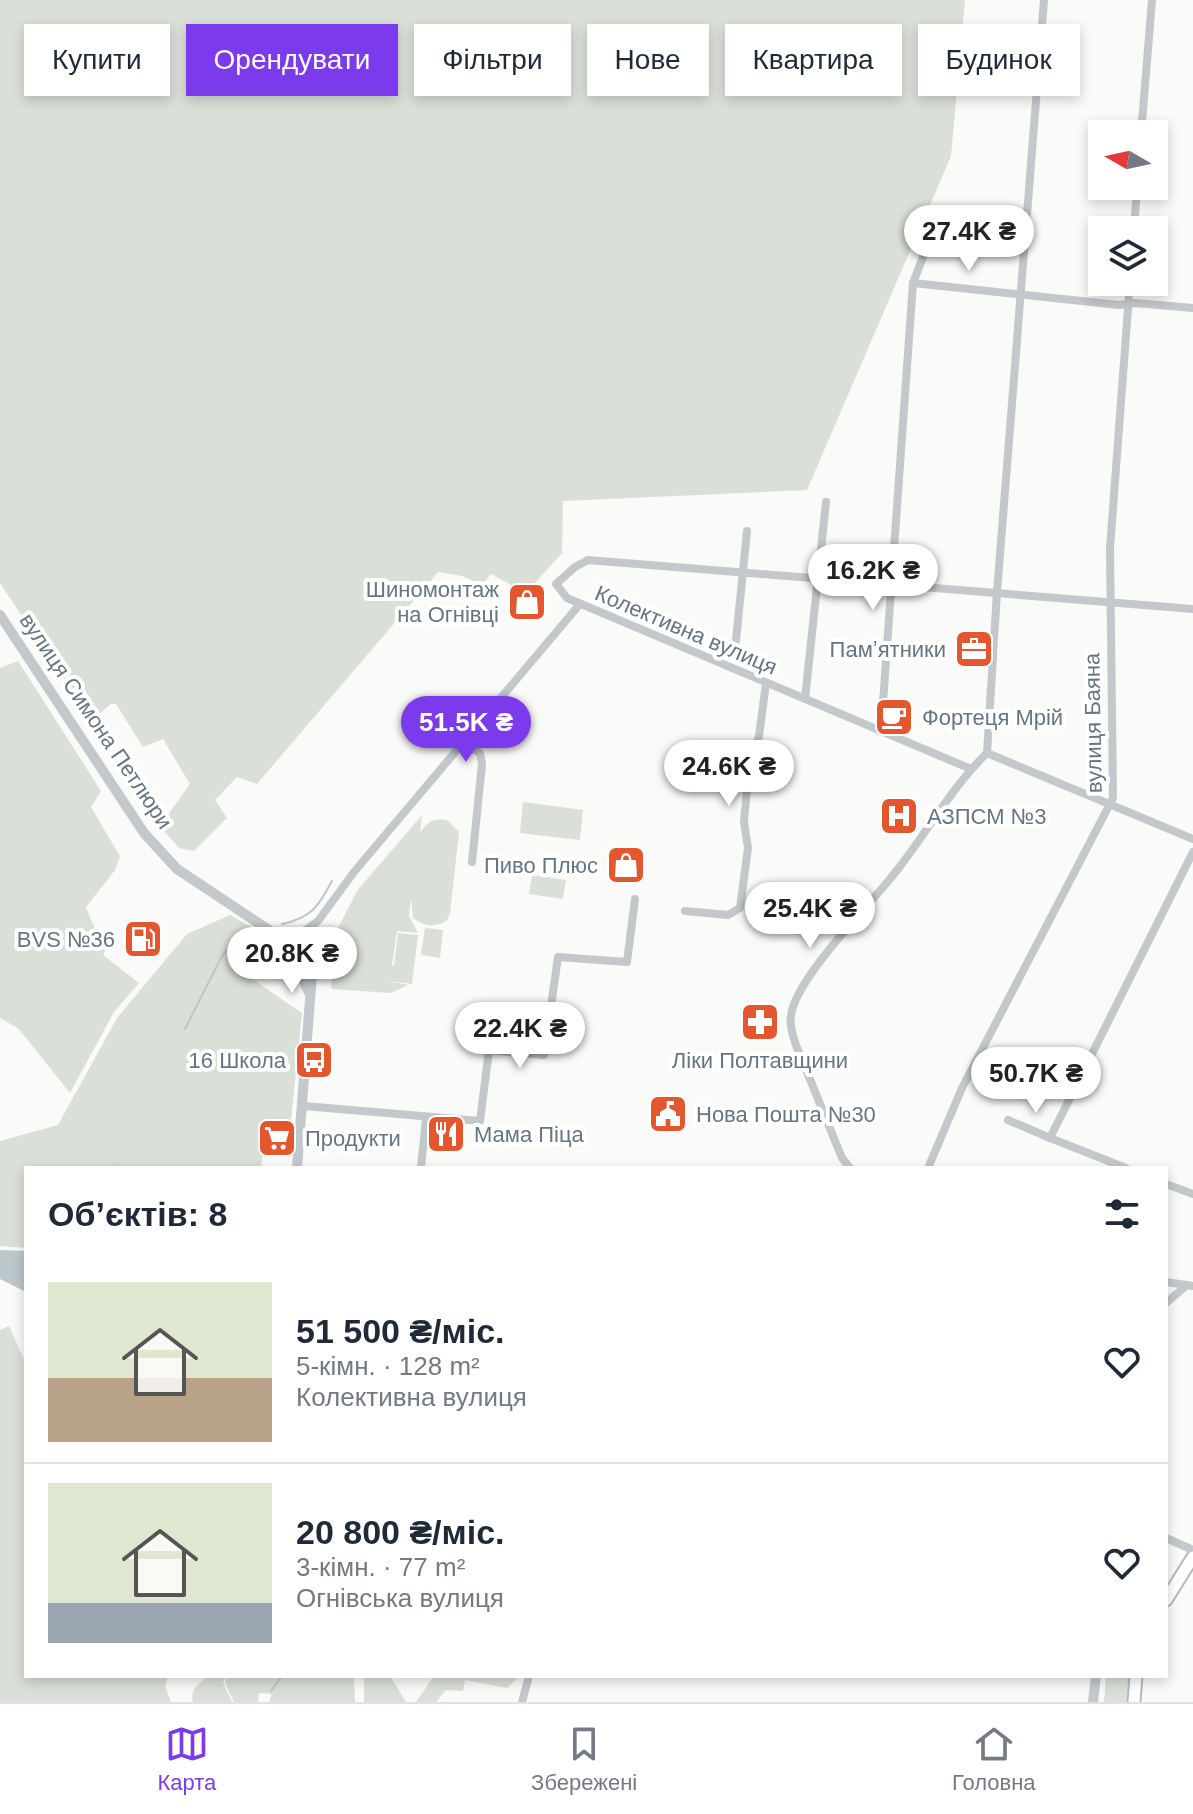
<!DOCTYPE html>
<html lang="uk">
<head>
<meta charset="utf-8">
<style>
	body { margin:0; font-family:Helvetica,sans-serif; background:#f6f6f7; color:#1f2937; height:100vh; display:flex; flex-direction:column; font-size:30px; white-space:nowrap }
	* { box-sizing:border-box; margin:0 }
	p { font-size:26px; color:#747a83 }
	.icon { flex:none; width:44px; height:44px; fill:none; stroke:currentColor; stroke-width:2; stroke-linecap:round; stroke-linejoin:round }
	.map { position:relative; flex:1; overflow:hidden }
	.sheet { position:absolute; left:24px; top:1166px; width:1144px; height:512px; display:flex; flex-direction:column; background:#fff; border-radius:0px; box-shadow:0 4px 12px #0003 }
	.sheet>* { flex:none }
	.banner { position:absolute; left:24px; top:24px; width:1146px; height:72px; display:flex; gap:16px }
	.needle { width:52px; rotate:279deg }
	.tools { position:absolute; left:1088px; top:120px; display:grid; gap:16px }
	.tools a { display:grid; place-items:center; width:80px; height:80px; border-radius:0px; background:#fff; box-shadow:0 4px 12px #0003; font-size:40px }
	.price { position:absolute; translate:-50% -68px; padding:0 18px; border-radius:28px; background:#fff; color:#222; font-size:26px; line-height:52px; filter:drop-shadow(0 2px 4px #0008) }
	.price::after { content:''; position:absolute; left:50%; top:48px; width:24px; height:18px; margin-left:-12px; background:inherit; clip-path:polygon(0 0,100% 0,50% 100%) }
	.price.on { background:#7c3aed; color:#fff }
	ul { padding:0; list-style:none }
	li { display:flex; align-items:center; gap:24px; height:200px; padding:0 24px }
	li+li { border-top:2px solid #e0e1e3 }
	li span { display:grid; place-items:center; flex:none; width:224px; height:160px; border-radius:0px; color:#555 }
	li>.icon { margin-inline-start:auto }
	span .icon { width:96px; height:96px; fill:#fffc; stroke-width:1 }
	li b { font-size:34px }
	h2 { display:flex; justify-content:space-between; align-items:center; height:96px; padding:0 24px; font-size:34px }
	.chip { padding:0 28px; border-radius:0px; background:#fff; box-shadow:0 4px 12px #0003; font-size:28px; line-height:72px }
	.chip.on { background:#7c3aed; color:#fff }
	.tab-bar { display:flex; justify-content:space-around; align-items:center; height:112px; border-top:2px solid #e0e1e3; background:#fff; font-size:22px; color:#747a83 }
	.tab-bar a { display:grid; justify-items:center; gap:4px }
	.tab-bar .on { color:#7c3aed }
	.map>svg:first-child { display:block }
	.green { fill:#dadfd7 }
	.water { fill:#bbc7cb }
	.lines { fill:none; stroke-linecap:round; stroke-linejoin:round }
	.stream { stroke:#bbc7cb; stroke-width:2 }
	.secondary-casing { stroke:#b3babf; stroke-width:15 }
	.minor { stroke:#c3c8cc; stroke-width:8 }
	.tertiary { stroke:#c3c8cc; stroke-width:10 }
	.secondary { stroke:#fff; stroke-width:11 }
	.labels { text-anchor:middle; dominant-baseline:central; stroke-width:8; stroke-linejoin:round; paint-order:stroke }
	.poi-label { font-size:22px; fill:#657683; stroke:#fff; text-anchor:end }
	.street-label { font-size:22px; fill:#657683; stroke:#fff }
</style>
</head>
<body>
<div class="map">
<svg width="1193" height="1702" viewBox="0 0 1193 1702">
	<rect width="100%" height="100%" fill="#fafaf8"/>
	<!-- green -->
	<g class="green">
		<path d="M 0,0 L 965,0 L 951,156 L 807,490 L 563,501 L 562,553 L 526,593 L 491,574 L 482,585 L 462,576 L 438,572 L 257,784 L 237,777 L 215,800 L 227,818 L 194,851 L 179,848 L 160,826 L 190,784 L 163,739 L 143,747 L 116,704 L 111,704 L 91,721 L 0,583 Z"/>
		<path d="M 18,661 L 101,791 L 91,807 L 120,856 L 115,870 L 86,907 L 94,927 L 110,941 L 103,955 L 139,983 L 114,1012 L 70,1093 L 19,1029 L 0,1018 L 0,668 Z"/>
		<path d="M 523,802 L 583,810 L 580,840 L 520,833 Z"/>
		<path d="M 422,815 L 420,833 C 427,822 433,818 447,820 L 459,832 L 450,913 L 447,920 C 435,928 425,927 413,918 L 411,898 L 409,916 L 418,933 L 397,931 L 392,965 L 394,966 L 398,933 L 418,935 L 412,984 L 387,981 L 408,985 L 391,993 L 331,989 L 336,932 L 357,891 Z"/>
		<path d="M 532,875 L 566,880 L 563,899 L 529,894 Z"/>
		<path d="M 230,915 L 264,934 L 242,957 L 245,974 L 302,1013 L 291,1120 L 266,1123 L 261,1168 L 26,1168 L 26,1248 L 0,1246 L 0,1141 L 58,1125 L 117,1018 L 187,934 Z"/>
		<path d="M 425,928 L 443,930 L 440,958 L 421,955 Z"/>
		<path d="M 9,1326 L 26,1364 L 26,1676 L 168,1676 L 165,1686 L 171,1702 L 0,1702 L 0,1330 Z"/>
		<path d="M 208,1676 L 226,1676 L 223,1683 L 232,1702 L 193,1702 C 190,1688 199,1684 208,1676 Z"/>
		<path d="M 227,1676 L 354,1676 L 355,1702 L 269,1702 L 272,1694 L 259,1693 L 258,1702 L 234,1702 L 225,1683 Z"/>
		<path d="M 364,1676 L 390,1676 L 406,1702 L 364,1702 Z"/>
		<path d="M 434,1676 L 519,1676 L 507,1688 L 465,1680 L 463,1691 L 446,1690 L 436,1702 L 416,1702 Z"/>
		<path d="M 1106,1676 L 1132,1676 L 1129,1702 L 1104,1702 Z"/>
	</g>
	<!-- water -->
	<path class="water" d="M 0,1250 L 26,1251 L 26,1292 L 0,1279 Z"/>
	<g class="lines">
		<!-- stream -->
		<g class="stream">
			<path d="M 282,924 C 311,918 318,907 332,881"/>
			<path d="M 185,1029 L 222,956 L 241,931 L 251,930"/>
			<path d="M 117,1168 L 118,1166"/>
			<path d="M 271,1691 L 282,1676"/>
		</g>
		<!-- secondary casing -->
		<g class="secondary-casing">
			<g id="secondary">
				<path d="M 1166,1600 L 1193,1557"/>
				<path d="M 1134,1702 L 1136,1676"/>
			</g>
		</g>
		<!-- minor -->
		<g class="minor">
			<path d="M 1141,134 L 1152,0"/>
			<path d="M 1134,230 L 1137,186"/>
			<path d="M 913,283 L 1119,305 L 1135,303 L 1193,308"/>
			<path d="M 735,650 L 747,531"/>
			<path d="M 805,699 L 826,502"/>
			<path d="M 881,731 L 913,283 L 931,236"/>
			<path d="M 462,744 L 480,753 L 482,764 L 472,862"/>
			<path d="M 987,753 L 997,592 L 1044,0"/>
			<path d="M 987,753 L 1193,839"/>
			<path d="M 971,769 L 567,598 L 556,584 L 575,567 L 588,560 L 1193,609"/>
			<path d="M 685,911 L 728,915 L 740,908 L 748,848 L 744,822 L 749,767 L 759,736 L 766,683"/>
			<path d="M 300,934 L 318,921 L 354,872 L 580,604"/>
			<path d="M 304,1106 L 480,1121 L 489,1050 L 544,1055 L 558,957 L 627,962 L 635,899"/>
			<path d="M 1008,1120 L 1050,1138"/>
			<path d="M 421,1168 L 426,1118"/>
			<path d="M 850,1168 L 842,1158 L 796,1045 C 791,1031 788,1019 794,1004 C 810,964 866,909 894,874 C 926,834 951,788 987,753"/>
			<path d="M 928,1168 L 962,1088 L 1113,798 L 1110,548 L 1130,282"/>
			<path d="M 1126,1168 L 1050,1138 L 1193,852"/>
			<path d="M 1166,1184 L 1193,1194"/>
			<path d="M 1166,1282 L 1193,1286"/>
			<path d="M 1166,1303 L 1187,1285"/>
			<path d="M 1166,1538 L 1193,1550"/>
			<path d="M 522,1702 L 529,1676"/>
		</g>
		<!-- tertiary -->
		<g class="tertiary">
			<path d="M 0,615 L 144,833 L 177,869 L 275,934 L 286,951"/>
			<path d="M 296,965 L 307,965 L 316,957 L 316,942 C 309,934 300,932 291,939 L 286,951 L 302,975 L 308,991"/>
			<path d="M 297,1168 L 313,961"/>
			<path d="M 1093,1702 L 1096,1676"/>
		</g>
		<!-- secondary -->
		<use href="#secondary" class="secondary"/>
	</g>
	<!-- icons -->
	<defs>
		<g id="shop-square" transform="scale(2)"><rect x="-9" y="-9" width="18" height="18" rx="4" fill="#e4572e" stroke="#fff"/><path d="M-5-2.5h2.3a2.7 3.5 0 0 1 5.4 0H5L5.5 6h-11ZM-1.5-2.5h3a1.5 2.3 0 0 0-3 0Z" fill="#fff"/></g>
		<g id="office-square" transform="scale(2)"><rect x="-9" y="-9" width="18" height="18" rx="4" fill="#e4572e" stroke="#fff"/><path d="M-6-3h4V-5.5h4V-3h4V5H-6ZM-1-4.5V-3h2v-1.5ZM-6 0V1H6V0Z" fill="#fff"/></g>
		<g id="cafe-square" transform="scale(2)"><rect x="-9" y="-9" width="18" height="18" rx="4" fill="#e4572e" stroke="#fff"/><path d="M-5.5-4.5H6V0H3Q3 3.5 0 3.5H-2.5Q-5.5 3.5-5.5 0ZM3-3.2v2h1.7v-2ZM-6 4.5H4V6H-6Z" fill="#fff"/></g>
		<g id="hospital-square" transform="scale(2)"><rect x="-9" y="-9" width="18" height="18" rx="4" fill="#e4572e" stroke="#fff"/><path d="M-5-5h3v3.5h4V-5h3V5h-3V1.5h-4V5h-3Z" fill="#fff"/></g>
		<g id="fuel-square" transform="scale(2)"><rect x="-9" y="-9" width="18" height="18" rx="4" fill="#e4572e" stroke="#fff"/><path d="M-5.5-6h7V0h2V4h1.3V-2.5L3-4.5l.8-.8L6-3V5H2.5V1h-1V6h-7ZM-4.2-4.7v3.2H.2V-4.7Z" fill="#fff"/></g>
		<g id="pharmacy-square" transform="scale(2)"><rect x="-9" y="-9" width="18" height="18" rx="4" fill="#e4572e" stroke="#fff"/><path d="M-2-6h4v4h4v4h-4v4h-4v-4h-4v-4h4Z" fill="#fff"/></g>
		<g id="bus-square" transform="scale(2)"><rect x="-9" y="-9" width="18" height="18" rx="4" fill="#e4572e" stroke="#fff"/><path d="M-5-6H5V4H4V6H2V4H-2V6H-4V4H-5ZM-3.5-4V0h7V-4ZM-3.5 1.2v1.5H-2V1.2ZM2 1.2v1.5H3.5V1.2Z" fill="#fff"/></g>
		<g id="civic-square" transform="scale(2)"><rect x="-9" y="-9" width="18" height="18" rx="4" fill="#e4572e" stroke="#fff"/><path d="M-.6-6.5H3V-4.5H.6V-3L4-1V1h2V6H-6V1h2V-1L-.6-3ZM-1.2 2.5V6h2.4V2.5Z" fill="#fff"/></g>
		<g id="restaurant-square" transform="scale(2)"><rect x="-9" y="-9" width="18" height="18" rx="4" fill="#e4572e" stroke="#fff"/><path d="M-5-6h1v4h1v-4h1v4h1v-4h1v5L-1.5 .5V6h-2V.5L-5-1ZM5-6V6H3V1.5H1.5Q1.5-4 5-6Z" fill="#fff"/></g>
		<g id="supermarket-square" transform="scale(2)"><rect x="-9" y="-9" width="18" height="18" rx="4" fill="#e4572e" stroke="#fff"/><path d="M-6-5.5h2.5l.6 2H6L4.5 2H-2.5L-4.4-4H-6ZM-1.5 3.2a1.3 1.3 0 1 0 .1 0ZM3 3.2a1.3 1.3 0 1 0 .1 0Z" fill="#fff"/></g>
	</defs>
	<g fill-rule="evenodd">
		<use href="#shop-square" x="527" y="602"/>
		<use href="#office-square" x="974" y="649"/>
		<use href="#cafe-square" x="894" y="717"/>
		<use href="#hospital-square" x="899" y="816"/>
		<use href="#shop-square" x="626" y="865"/>
		<use href="#fuel-square" x="143" y="939"/>
		<use href="#pharmacy-square" x="760" y="1022"/>
		<use href="#bus-square" x="314" y="1060"/>
		<use href="#civic-square" x="668" y="1114"/>
		<use href="#restaurant-square" x="446" y="1134"/>
		<use href="#supermarket-square" x="277" y="1138"/>
	</g>
	<g class="labels">
		<!-- poi labels -->
		<g class="poi-label">
			<text x="499" y="589">Шиномонтаж<tspan x="499" dy="25">на Огнівці</tspan></text>
			<text x="946" y="649">Памʼятники</text>
			<text x="922" y="717" text-anchor="start">Фортеця Мрій</text>
			<text x="927" y="816" text-anchor="start">АЗПСМ №3</text>
			<text x="598" y="865">Пиво Плюс</text>
			<text x="115" y="939">BVS №36</text>
			<text x="286" y="1060">16 Школа</text>
			<text x="760" y="1060" text-anchor="middle">Ліки Полтавщини</text>
			<text x="696" y="1114" text-anchor="start">Нова Пошта №30</text>
			<text x="474" y="1134" text-anchor="start">Мама Піца</text>
			<text x="305" y="1138" text-anchor="start">Продукти</text>
		</g>
		<!-- street labels -->
		<g class="street-label">
			<text transform="translate(686 630) rotate(23)">Колективна вулиця</text>
			<text transform="translate(96 721) rotate(56)">вулиця Симона Петлюри</text>
			<text transform="translate(1093 723) rotate(-91)">вулиця Баяна</text>
		</g>
	</g>
</svg>
<div class="tools">
<a><svg class="needle" viewBox="-14 -14 28 28"><path d="M0-13l5 13h-10z" fill="#e53935"/><path d="M0 13l5-13h-10z" fill="#747a83"/></svg></a>
<a><svg class="icon" aria-label="layers" viewBox="0 0 24 24"><path d="M12 4l9 5-9 5-9-5zM3 14l9 5 9-5"/></svg></a>
</div>
<b class="price" style="left:969px;top:273px">27.4K ₴</b>
<b class="price" style="left:873px;top:612px">16.2K ₴</b>
<b class="price on" style="left:466px;top:764px">51.5K ₴</b>
<b class="price" style="left:729px;top:808px">24.6K ₴</b>
<b class="price" style="left:810px;top:950px">25.4K ₴</b>
<b class="price" style="left:292px;top:995px">20.8K ₴</b>
<b class="price" style="left:520px;top:1070px">22.4K ₴</b>
<b class="price" style="left:1036px;top:1115px">50.7K ₴</b>
<div class="banner">
<a class="chip">Купити</a>
<a class="chip on">Орендувати</a>
<a class="chip">Фільтри</a>
<a class="chip">Нове</a>
<a class="chip">Квартира</a>
<a class="chip">Будинок</a>
</div>
<section class="sheet">
<h2>Об’єктів: 8<svg class="icon" aria-label="filters" viewBox="0 0 24 24"><path d="M4 7h16M4 17h16"/><circle cx="9" cy="7" r="2"/><circle cx="15" cy="17" r="2"/></svg></h2>
<ul>
<li><span style="background:linear-gradient(#dfe7d0 60%,#b9a48a 0)"><svg class="icon" aria-label="home" viewBox="0 0 24 24"><path d="M3 11l9-7 9 7M6 9v11h12V9"/></svg></span><div><b>51 500 ₴/міс.</b><p>5-кімн. · 128 m²</p><p>Колективна вулиця</p></div><svg class="icon" aria-label="heart" viewBox="0 0 24 24"><path d="M12 20l-8-8c-3-5 5-10 8-4 3-6 11-1 8 4z"/></svg></li>
<li><span style="background:linear-gradient(#dfe7d0 75%,#9aa5b1 0)"><svg class="icon" aria-label="home" viewBox="0 0 24 24"><path d="M3 11l9-7 9 7M6 9v11h12V9"/></svg></span><div><b>20 800 ₴/міс.</b><p>3-кімн. · 77 m²</p><p>Огнівська вулиця</p></div><svg class="icon" aria-label="heart" viewBox="0 0 24 24"><path d="M12 20l-8-8c-3-5 5-10 8-4 3-6 11-1 8 4z"/></svg></li>
</ul>
</section>
</div>
<nav class="tab-bar">
<a class="on"><svg class="icon" aria-label="map" viewBox="0 0 24 24"><path d="M3 6l6-2 6 2 6-2v14l-6 2-6-2-6 2zM9 4v14M15 6v14"/></svg>Карта</a>
<a><svg class="icon" aria-label="saved" viewBox="0 0 24 24"><path d="M7 4h10v16l-5-4-5 4z"/></svg>Збережені</a>
<a><svg class="icon" aria-label="home" viewBox="0 0 24 24"><path d="M3 11l9-7 9 7M6 9v11h12V9"/></svg>Головна</a>
</nav>
</body>
</html>
